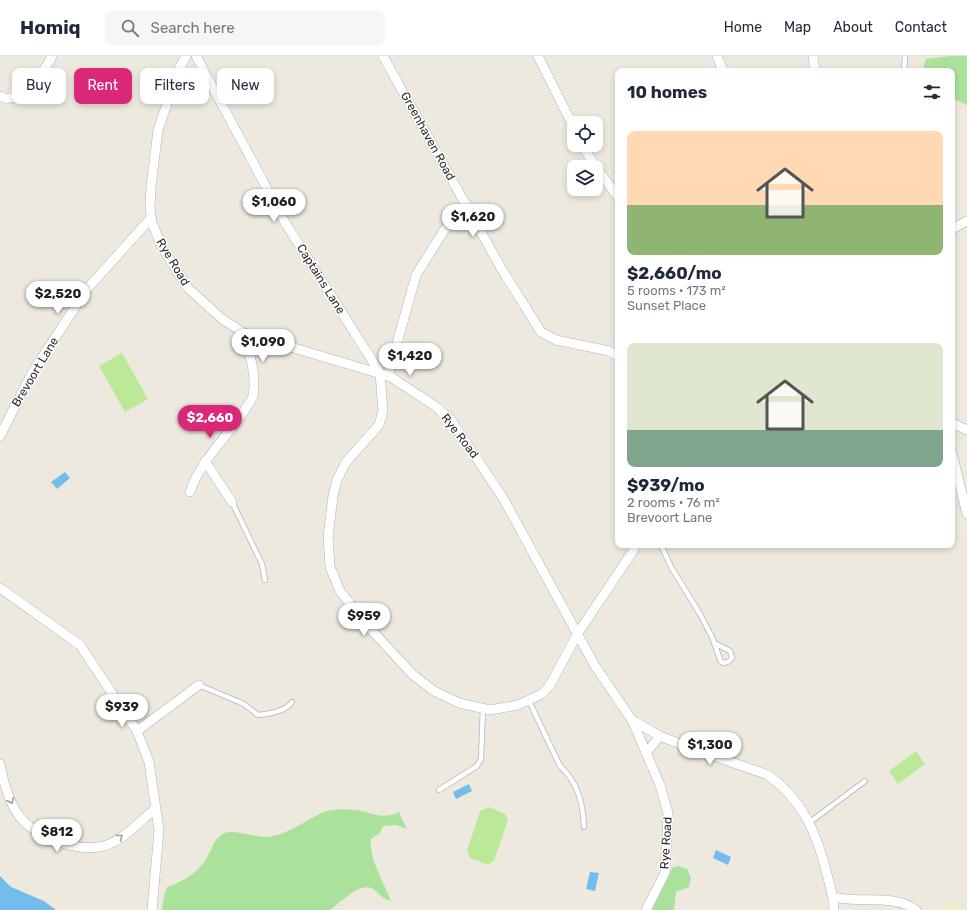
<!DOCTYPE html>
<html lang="en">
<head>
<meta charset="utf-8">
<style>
	body { margin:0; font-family:Rubik,sans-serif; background:#f6f6f7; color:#1f2937; height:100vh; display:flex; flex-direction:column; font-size:15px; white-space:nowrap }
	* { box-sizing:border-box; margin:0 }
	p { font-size:13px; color:#747a83 }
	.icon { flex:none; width:22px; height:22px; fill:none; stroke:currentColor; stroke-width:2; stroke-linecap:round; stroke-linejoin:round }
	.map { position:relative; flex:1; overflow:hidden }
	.drawer { position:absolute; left:615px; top:12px; width:340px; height:480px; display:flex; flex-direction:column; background:#fff; border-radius:8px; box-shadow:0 2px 6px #0003 }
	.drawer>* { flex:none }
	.guide { position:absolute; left:12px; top:12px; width:380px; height:36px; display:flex; gap:8px }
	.buttons { position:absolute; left:567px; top:60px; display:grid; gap:8px }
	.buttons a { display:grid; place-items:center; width:36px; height:36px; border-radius:8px; background:#fff; box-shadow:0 2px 6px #0003; font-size:20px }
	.price { position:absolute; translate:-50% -34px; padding:0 9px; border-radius:14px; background:#fff; color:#222; font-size:13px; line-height:26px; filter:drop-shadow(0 1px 2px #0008) }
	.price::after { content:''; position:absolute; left:50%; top:24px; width:12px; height:9px; margin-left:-6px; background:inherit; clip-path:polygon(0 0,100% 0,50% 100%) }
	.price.selected { background:#db2777; color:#fff }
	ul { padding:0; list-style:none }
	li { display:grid; align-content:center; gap:8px; height:212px; padding:0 12px }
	li span { display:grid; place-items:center; height:124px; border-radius:8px; color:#555 }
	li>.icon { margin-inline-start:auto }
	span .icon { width:72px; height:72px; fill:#fffc; stroke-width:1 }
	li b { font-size:17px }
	h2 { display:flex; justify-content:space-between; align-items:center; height:48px; padding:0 12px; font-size:17px }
	.pill { padding:0 14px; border-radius:8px; background:#fff; box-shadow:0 2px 6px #0003; font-size:14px; line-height:36px }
	.pill.selected { background:#db2777; color:#fff }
	header { display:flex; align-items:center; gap:24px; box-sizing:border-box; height:56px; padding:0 20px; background:#fff; border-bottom:1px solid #e0e1e3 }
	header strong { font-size:19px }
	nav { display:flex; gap:22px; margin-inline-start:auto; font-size:14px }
	.search { width:280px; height:36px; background:#f6f6f7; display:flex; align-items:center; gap:10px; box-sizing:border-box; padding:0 14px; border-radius:8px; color:#747a83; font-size:15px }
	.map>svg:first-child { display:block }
	.green { fill:#aae29c }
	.sand { fill:#f1f0c3 }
	.pitch { fill:#bce998 }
	.water { fill:#74bcec }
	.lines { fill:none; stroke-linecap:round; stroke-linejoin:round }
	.lane-casing { stroke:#b2b3bf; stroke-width:6 }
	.street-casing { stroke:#b2b3bf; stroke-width:10 }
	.lane { stroke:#fff; stroke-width:4.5 }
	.street { stroke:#fff; stroke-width:9 }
	.oneway { stroke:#a0a0a0 }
	.labels { text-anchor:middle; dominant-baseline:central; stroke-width:3; stroke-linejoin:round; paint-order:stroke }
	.street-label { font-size:12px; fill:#2c2c2c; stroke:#fff }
</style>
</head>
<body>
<header>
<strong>Homiq</strong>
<div class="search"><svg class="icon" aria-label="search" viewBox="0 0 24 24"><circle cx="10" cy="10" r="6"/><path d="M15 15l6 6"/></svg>Search here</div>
<nav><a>Home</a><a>Map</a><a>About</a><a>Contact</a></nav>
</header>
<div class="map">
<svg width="967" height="854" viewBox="0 0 967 854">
	<rect width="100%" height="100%" fill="#ede9df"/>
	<!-- green -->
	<g class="green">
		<path d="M 950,0 L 967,0 L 967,49 L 952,42 L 952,15 L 922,15 L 926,3 Z"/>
		<path d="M 342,753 C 348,754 355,753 362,755 C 377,759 385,763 399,756 L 407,773 L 396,769 L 383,770 L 380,777 L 371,783 C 368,801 385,829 391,845 C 382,843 380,838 373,833 C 361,825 340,847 330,854 L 162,854 L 164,840 L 167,831 C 182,826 198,817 206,803 C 213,793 212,784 223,778 C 231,772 254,781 265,781 C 287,780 304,765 324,756 C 329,754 336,754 342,753 Z"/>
		<path d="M 678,810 L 687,813 L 691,822 L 689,831 L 676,836 L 674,854 L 652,854 L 672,812 Z"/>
	</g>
	<!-- sand -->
	<path class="sand" d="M 963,846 L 960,854 L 943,854 L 942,852 Z"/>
	<!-- pitch -->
	<g class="pitch">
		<path d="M 122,297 L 148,343 L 125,356 L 99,310 Z"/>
		<path d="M 916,695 L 925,708 L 898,728 L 889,715 Z"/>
		<path d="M 489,751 L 505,758 L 508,764 L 494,805 L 488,809 L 470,802 L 467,795 L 480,755 Z"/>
	</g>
	<!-- water -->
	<g class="water">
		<path d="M 65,416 L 70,422 L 57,433 L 51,426 Z"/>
		<path d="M 469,728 L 472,735 L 456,743 L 453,736 Z"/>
		<path d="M 716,794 L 731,801 L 728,809 L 713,802 Z"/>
		<path d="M 590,816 L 599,817 L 595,835 L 586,833 Z"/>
		<path d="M 0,820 L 11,831 L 44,845 L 56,854 L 0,854 Z"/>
	</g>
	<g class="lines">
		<!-- lane casing -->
		<g class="lane-casing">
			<g id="lane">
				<path d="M 904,15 L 905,0"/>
				<path d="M 232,446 L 262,508 L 265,524"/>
				<path d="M 661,489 L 671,511 L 700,558 L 712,581 L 721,606 C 726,608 729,606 732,602 L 730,595 L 714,587"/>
				<path d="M 199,629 L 244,648 L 258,659 C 269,658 286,655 292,646"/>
				<path d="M 529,645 L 560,710 C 578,726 583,748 584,771"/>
				<path d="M 439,734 L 477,710 L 481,703 L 483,652"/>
				<path d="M 810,766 L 865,725"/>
			</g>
		</g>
		<!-- street casing -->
		<g class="street-casing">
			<g id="street">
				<path d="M 186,0 L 179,13 L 158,74 L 151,131 L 150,152 L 152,167 L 163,193 L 188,232 L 222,263 L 244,277 L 391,321 L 435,350 L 451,364 L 503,442 L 595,610 L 632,664 L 660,680 L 680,688 L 768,719 C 803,744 817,778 827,818 C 830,831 834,841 834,854"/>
				<path d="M 196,0 L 286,168 L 380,317 L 383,355 L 379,369 L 346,406 L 337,424 L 333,440 L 328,481 L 330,511 L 340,535 L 366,568 L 412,618 L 434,635 L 459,647 L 490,654 L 518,649 L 542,638 L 550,629 L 578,577 L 633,495 L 635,489"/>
				<path d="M 383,0 L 501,212 L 541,276 L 556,284 L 609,295 L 618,300"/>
				<path d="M 538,0 L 574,72"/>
				<path d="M 717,0 L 723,15"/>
				<path d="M 813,0 L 815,15"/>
				<path d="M 0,40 C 18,52 46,14 52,0"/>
				<path d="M 582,89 L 596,111"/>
				<path d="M 596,111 L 618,141"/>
				<path d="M 952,173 L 967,165"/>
				<path d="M 388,320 L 416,219 L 445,173 L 466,148"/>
				<path d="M 952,367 L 967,374"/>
				<path d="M 0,380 L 32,317 L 87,233 L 151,162"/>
				<path d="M 952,397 L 967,458"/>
				<path d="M 205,405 L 232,446"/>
				<path d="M 190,436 C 200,406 224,384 242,358 C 245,353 251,346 253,340 C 257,319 249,297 244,277"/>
				<path d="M 0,532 L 80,589 L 137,675 L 149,706 L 159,774 L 152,854"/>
				<path d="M 632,664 L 660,729 L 668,757 L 665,817 L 646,854"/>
				<path d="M 137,675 L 199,629"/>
				<path d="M 646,697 L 660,680"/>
				<path d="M 0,708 C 3,724 8,743 17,757 C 31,779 73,795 99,791 C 120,788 139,766 155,753"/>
				<path d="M 834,841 C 861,848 893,837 916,854"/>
			</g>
		</g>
		<!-- lane -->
		<use href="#lane" class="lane"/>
		<!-- street -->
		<use href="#street" class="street"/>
	</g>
	<!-- one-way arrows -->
	<defs><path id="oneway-chevron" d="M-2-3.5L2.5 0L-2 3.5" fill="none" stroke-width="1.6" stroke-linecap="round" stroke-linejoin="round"/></defs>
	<g class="oneway">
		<use href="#oneway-chevron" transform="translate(11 745) rotate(67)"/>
		<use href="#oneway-chevron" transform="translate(120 781) rotate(-38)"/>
	</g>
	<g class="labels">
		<!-- street labels -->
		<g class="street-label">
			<text transform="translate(428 80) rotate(61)">Greenhaven Road</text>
			<text transform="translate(173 206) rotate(59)">Rye Road</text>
			<text transform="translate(321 223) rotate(58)">Captains Lane</text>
			<text transform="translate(35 316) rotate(-59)">Brevoort Lane</text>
			<text transform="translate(460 380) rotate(52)">Rye Road</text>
			<text transform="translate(666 787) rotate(-86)">Rye Road</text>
		</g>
	</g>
</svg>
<div class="buttons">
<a><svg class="icon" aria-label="locate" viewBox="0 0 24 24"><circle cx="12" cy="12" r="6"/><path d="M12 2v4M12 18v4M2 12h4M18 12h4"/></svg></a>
<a><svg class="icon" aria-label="layers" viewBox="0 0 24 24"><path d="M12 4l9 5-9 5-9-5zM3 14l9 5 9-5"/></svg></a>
</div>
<b class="price" style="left:274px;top:167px">$1,060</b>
<b class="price" style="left:473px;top:182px">$1,620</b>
<b class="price" style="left:58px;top:259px">$2,520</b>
<b class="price" style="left:263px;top:307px">$1,090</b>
<b class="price" style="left:410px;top:321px">$1,420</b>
<b class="price selected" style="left:210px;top:383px">$2,660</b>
<b class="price" style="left:364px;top:581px">$959</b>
<b class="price" style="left:122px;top:672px">$939</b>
<b class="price" style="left:710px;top:710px">$1,300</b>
<b class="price" style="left:57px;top:797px">$812</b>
<div class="guide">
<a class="pill">Buy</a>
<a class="pill selected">Rent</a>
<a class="pill">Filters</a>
<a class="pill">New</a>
</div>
<section class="drawer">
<h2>10 homes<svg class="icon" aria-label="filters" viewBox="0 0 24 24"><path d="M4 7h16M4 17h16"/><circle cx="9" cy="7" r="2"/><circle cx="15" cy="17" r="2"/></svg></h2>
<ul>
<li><span style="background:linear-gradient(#ffd9b3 60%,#8fb573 0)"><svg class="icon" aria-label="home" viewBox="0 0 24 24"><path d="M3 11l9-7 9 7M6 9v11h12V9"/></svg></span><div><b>$2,660/mo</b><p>5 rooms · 173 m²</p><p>Sunset Place</p></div></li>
<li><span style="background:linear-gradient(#dfe7d0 70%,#7fa58c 0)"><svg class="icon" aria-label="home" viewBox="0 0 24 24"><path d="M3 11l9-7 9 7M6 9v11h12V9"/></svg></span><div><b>$939/mo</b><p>2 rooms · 76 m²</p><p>Brevoort Lane</p></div></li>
</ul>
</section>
</div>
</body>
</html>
